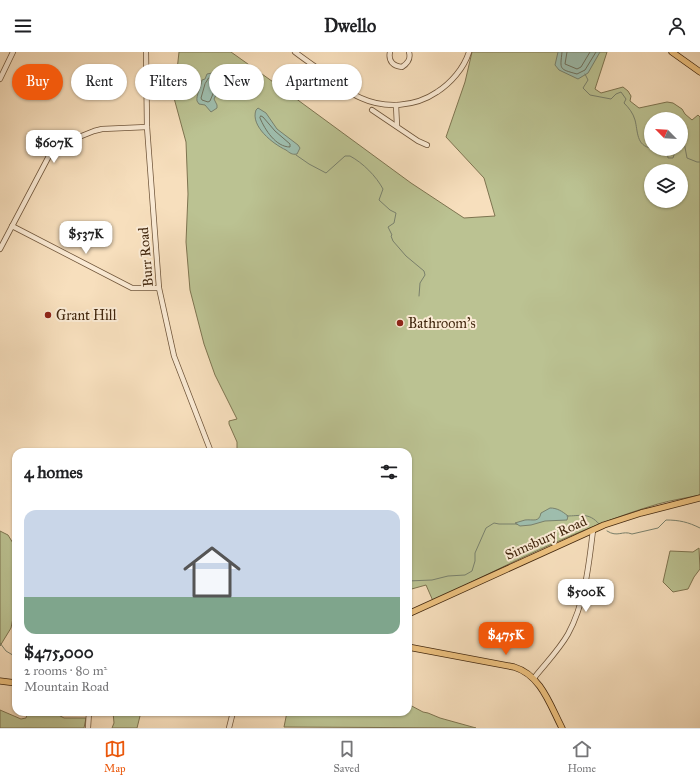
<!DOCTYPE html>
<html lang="en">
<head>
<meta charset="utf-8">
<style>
	body { margin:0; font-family:"IM FELL Great Primer",serif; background:#f6f6f6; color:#202124; height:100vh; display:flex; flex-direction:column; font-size:15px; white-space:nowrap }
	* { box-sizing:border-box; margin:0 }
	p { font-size:13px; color:#757577 }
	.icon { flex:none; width:22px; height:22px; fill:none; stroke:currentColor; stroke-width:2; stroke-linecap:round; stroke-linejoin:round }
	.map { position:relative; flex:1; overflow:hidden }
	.side { position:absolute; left:12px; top:396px; width:400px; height:268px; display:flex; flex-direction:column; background:#fff; border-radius:12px; box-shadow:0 1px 3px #0004 }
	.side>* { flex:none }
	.top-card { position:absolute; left:12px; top:12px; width:400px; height:36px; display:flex; gap:8px }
	.needle { width:26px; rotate:294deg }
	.fabs { position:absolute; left:644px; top:60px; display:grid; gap:8px }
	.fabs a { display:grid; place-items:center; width:44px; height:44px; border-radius:50%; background:#fff; box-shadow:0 1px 3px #0004; font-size:20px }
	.price { position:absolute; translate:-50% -34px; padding:0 9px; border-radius:8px; background:#fff; color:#222; font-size:13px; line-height:26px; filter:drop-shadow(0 1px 2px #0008) }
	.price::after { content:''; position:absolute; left:50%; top:24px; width:12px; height:9px; margin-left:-6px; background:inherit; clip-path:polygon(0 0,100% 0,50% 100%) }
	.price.active { background:#ea580c; color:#fff }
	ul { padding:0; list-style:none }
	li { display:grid; align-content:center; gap:8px; height:212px; padding:0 12px }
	li span { display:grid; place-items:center; height:124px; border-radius:12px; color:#555 }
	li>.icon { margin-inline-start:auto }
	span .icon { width:72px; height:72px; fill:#fffc; stroke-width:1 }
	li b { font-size:17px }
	h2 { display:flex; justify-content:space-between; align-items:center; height:48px; padding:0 12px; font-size:17px }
	.pill { padding:0 14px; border-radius:18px; background:#fff; box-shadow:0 1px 3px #0004; font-size:14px; line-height:36px }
	.pill.active { background:#ea580c; color:#fff }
	header { display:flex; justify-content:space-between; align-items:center; height:52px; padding:0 12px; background:#fff; font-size:18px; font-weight:800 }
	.dock { display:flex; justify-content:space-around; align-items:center; height:56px; border-top:1px solid #e0e0e0; background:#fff; font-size:11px; color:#757577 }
	.dock a { display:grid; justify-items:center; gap:2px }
	.dock .active { color:#ea580c }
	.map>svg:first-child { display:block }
	.green { fill:#bbc292; stroke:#7e7450; fill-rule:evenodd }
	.water { fill:#9ebdad; stroke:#79816d }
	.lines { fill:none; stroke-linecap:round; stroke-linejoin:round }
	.shore { stroke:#70725e; stroke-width:1 }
	.stream { stroke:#79816d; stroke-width:1 }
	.minor-casing { stroke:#6f553a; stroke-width:6 }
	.major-casing { stroke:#42270e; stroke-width:7 }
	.minor { stroke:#faead4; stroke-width:4.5 }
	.major { stroke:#ecc07e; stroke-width:5.5 }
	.poi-dot { fill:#8f2418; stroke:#faead4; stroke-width:1.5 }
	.labels { text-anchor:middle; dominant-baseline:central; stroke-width:4; stroke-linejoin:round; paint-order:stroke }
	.street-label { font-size:14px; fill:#42270e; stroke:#faead4 }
	.poi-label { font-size:14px; fill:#42270e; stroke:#faead4; text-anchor:start }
</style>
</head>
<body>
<header><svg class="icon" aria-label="menu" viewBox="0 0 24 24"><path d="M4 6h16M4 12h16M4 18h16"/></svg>Dwello<svg class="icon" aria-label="person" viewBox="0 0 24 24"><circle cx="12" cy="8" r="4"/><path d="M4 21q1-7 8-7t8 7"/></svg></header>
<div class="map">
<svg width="700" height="676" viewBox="0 0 700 676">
	<rect width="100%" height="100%" fill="#f7dfbd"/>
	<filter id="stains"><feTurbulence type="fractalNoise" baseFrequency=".005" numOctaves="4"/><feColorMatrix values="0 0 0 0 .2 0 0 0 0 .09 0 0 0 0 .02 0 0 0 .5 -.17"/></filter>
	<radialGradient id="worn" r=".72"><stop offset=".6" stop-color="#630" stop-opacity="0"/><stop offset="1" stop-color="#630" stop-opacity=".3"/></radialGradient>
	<!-- green -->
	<g class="green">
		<path d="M 179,0 L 231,0 L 276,32 L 411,131 L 464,166 L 495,164 L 484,126 L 446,85 L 465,30 L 472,0 L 607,0 L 595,37 L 601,41 L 623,35 L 628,39 L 631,44 L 630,49 L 639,56 L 667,50 L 673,51 L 682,57 L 685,62 L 692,68 L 698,63 L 700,65 L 700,443 C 686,446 672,448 658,452 C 580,475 507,513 433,549 L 426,533 L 408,538 L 408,400 L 237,400 L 237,390 L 229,372 L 229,369 L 237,367 L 215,323 L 204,292 L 190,238 L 186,190 L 188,142 L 186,90 L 174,46 ZM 651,67 L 681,67 L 681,97 L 651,97 ZM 651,119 L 681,119 L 681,149 L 651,149 Z"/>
		<path d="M 0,479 L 8,483 L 16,496 L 16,551 L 11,576 L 0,594 Z"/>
		<path d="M 699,496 L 700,517 L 694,525 L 688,537 L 673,540 L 663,530 L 670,499 L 693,500 Z"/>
		<path d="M 408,652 L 423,660 L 428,661 L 440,666 L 476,676 L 284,675 L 287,660 L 408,660 Z"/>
		<path d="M 0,658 L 21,667 L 26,666 L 28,660 L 53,660 L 64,666 L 86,666 L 84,676 L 0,676 Z"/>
		<path d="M 113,660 L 141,660 L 137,676 L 112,676 L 114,671 Z"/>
	</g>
	<!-- water -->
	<g class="water">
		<path d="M 558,0 L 600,0 L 588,21 L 578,27 L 559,18 L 555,13 Z"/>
		<path d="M 212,21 C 216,25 220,23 224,26 L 224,33 L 218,39 L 214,47 L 217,53 L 217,56 L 211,60 L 205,53 L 199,52 L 197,49 C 196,43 201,35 202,28 L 205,27 L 207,22 Z"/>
		<path d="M 258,56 L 266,61 L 277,77 L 298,93 L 300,96 L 297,102 C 292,103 290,101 286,98 C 273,92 250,74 256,58 Z"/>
		<path d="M 550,456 C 557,456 562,459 568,464 L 567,468 L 545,469 L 531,473 L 520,474 L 515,471 C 518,470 522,469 525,468 C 533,467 539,471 541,461 Z"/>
	</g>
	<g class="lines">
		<!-- shore -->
		<g class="shore">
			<path d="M 562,0 C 560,18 559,17 577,22 L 585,18 L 596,0"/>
			<path d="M 567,0 L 565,12 L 577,17 L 581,15 L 590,0"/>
			<path d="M 209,26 L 219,28 L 221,30 L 215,37 L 210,49 L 208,50 L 202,48 L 201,46 L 205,32 Z"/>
			<path d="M 261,64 L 263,65 L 275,79 L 290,92 L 290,95 C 276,95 265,78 260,66 Z"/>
		</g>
		<!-- stream -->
		<g class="stream">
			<path d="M 585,22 L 588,28 L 583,36 L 590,43 L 611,47 L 616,42 L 621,40 L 626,47 L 624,51 C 629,56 633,61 635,68 C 638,79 636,94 651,96"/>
			<path d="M 681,92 L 684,90 L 687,106 L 697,110 L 700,110"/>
			<path d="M 665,97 L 667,99 L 668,106 L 673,106 L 676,97"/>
			<path d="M 296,103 L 309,112 L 326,121 L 345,104 L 350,104 C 363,111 376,124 383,137 L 379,148 L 390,158 L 396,161 L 394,171 L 388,175 L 392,183 L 391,184 L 393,189 L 406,204 L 424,219 L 425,223 L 420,231 L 419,244"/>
			<path d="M 567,464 C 580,464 589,460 599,472"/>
			<path d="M 607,479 C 618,486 622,478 632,482 L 658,476 L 666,468 C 679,468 688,470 700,476"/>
			<path d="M 408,529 L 432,528 L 448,524 L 465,523 L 472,519 L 475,509 L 475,501 L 486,476 L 494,471 L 499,472 L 517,472"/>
			<path d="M 0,591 L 6,599 L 16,605"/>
		</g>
		<!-- minor casing -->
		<g class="minor-casing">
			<g id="minor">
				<path d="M 146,0 L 147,75 L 159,236 L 174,304 L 211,400"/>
				<path d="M 295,0 C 308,10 322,19 335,29 C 343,35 351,42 361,46 C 385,57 415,55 437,40 C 451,31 464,16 469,0"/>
				<path d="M 390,0 C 388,9 393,14 402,15 C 408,11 411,7 409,0"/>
				<path d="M 0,27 L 13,0"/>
				<path d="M 396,53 L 397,74"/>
				<path d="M 372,58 L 418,89 L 427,93"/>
				<path d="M 12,174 L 132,236 L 159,236"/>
				<path d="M 0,197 L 49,104 L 69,89 L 94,79 L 102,77 L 147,75"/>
				<path d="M 534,626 C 545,612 559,598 568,582 C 585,551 589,512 593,478"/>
				<path d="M 88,676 L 89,660"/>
				<path d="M 229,676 L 233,660"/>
			</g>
		</g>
		<!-- major casing -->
		<g class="major-casing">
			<g id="major">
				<path d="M 672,0 L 700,20"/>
				<path d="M 408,562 L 604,473 L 641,461 L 700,446"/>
				<path d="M 408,595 L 514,615 C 541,623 550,653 562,676"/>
				<path d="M 0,629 L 16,631"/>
			</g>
		</g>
		<!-- minor -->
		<use href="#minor" class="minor"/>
		<!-- major -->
		<use href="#major" class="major"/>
	</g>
	<!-- markers -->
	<g class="poi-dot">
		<circle cx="48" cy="263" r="4"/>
		<circle cx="400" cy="271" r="4"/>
	</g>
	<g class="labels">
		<!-- street labels -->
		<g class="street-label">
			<text transform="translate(146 205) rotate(-95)">Burr Road</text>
			<text transform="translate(546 486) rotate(-24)">Simsbury Road</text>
		</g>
		<!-- poi labels -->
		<g class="poi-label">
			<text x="56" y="263">Grant Hill</text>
			<text x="408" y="271">Bathroom's</text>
		</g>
	</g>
	<rect width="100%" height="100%" filter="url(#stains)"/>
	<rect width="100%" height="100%" fill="url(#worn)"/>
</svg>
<div class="fabs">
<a><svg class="needle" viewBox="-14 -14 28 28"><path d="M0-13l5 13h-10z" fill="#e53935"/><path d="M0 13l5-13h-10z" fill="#757577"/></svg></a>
<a><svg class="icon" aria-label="layers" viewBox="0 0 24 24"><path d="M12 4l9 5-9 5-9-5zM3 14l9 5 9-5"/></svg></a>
</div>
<b class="price" style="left:54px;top:112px">$607K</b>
<b class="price" style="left:86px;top:203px">$537K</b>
<b class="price" style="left:586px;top:561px">$500K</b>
<b class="price active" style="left:506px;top:604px">$475K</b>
<div class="top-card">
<a class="pill active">Buy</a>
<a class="pill">Rent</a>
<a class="pill">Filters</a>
<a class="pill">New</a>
<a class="pill">Apartment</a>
</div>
<section class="side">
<h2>4 homes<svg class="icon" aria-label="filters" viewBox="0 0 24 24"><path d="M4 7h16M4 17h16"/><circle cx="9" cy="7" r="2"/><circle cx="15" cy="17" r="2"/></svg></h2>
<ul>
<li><span style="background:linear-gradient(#c9d6e8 70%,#7fa58c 0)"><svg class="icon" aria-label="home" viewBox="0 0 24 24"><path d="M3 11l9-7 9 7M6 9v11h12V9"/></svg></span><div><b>$475,000</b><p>2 rooms · 80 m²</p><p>Mountain Road</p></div></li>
</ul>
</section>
</div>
<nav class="dock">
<a class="active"><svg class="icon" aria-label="map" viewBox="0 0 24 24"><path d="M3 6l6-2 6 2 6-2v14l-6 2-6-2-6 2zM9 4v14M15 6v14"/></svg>Map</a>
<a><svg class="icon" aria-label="saved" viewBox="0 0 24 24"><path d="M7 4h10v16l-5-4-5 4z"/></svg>Saved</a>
<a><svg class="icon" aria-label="home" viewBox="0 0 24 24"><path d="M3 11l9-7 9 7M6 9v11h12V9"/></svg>Home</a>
</nav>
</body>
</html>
